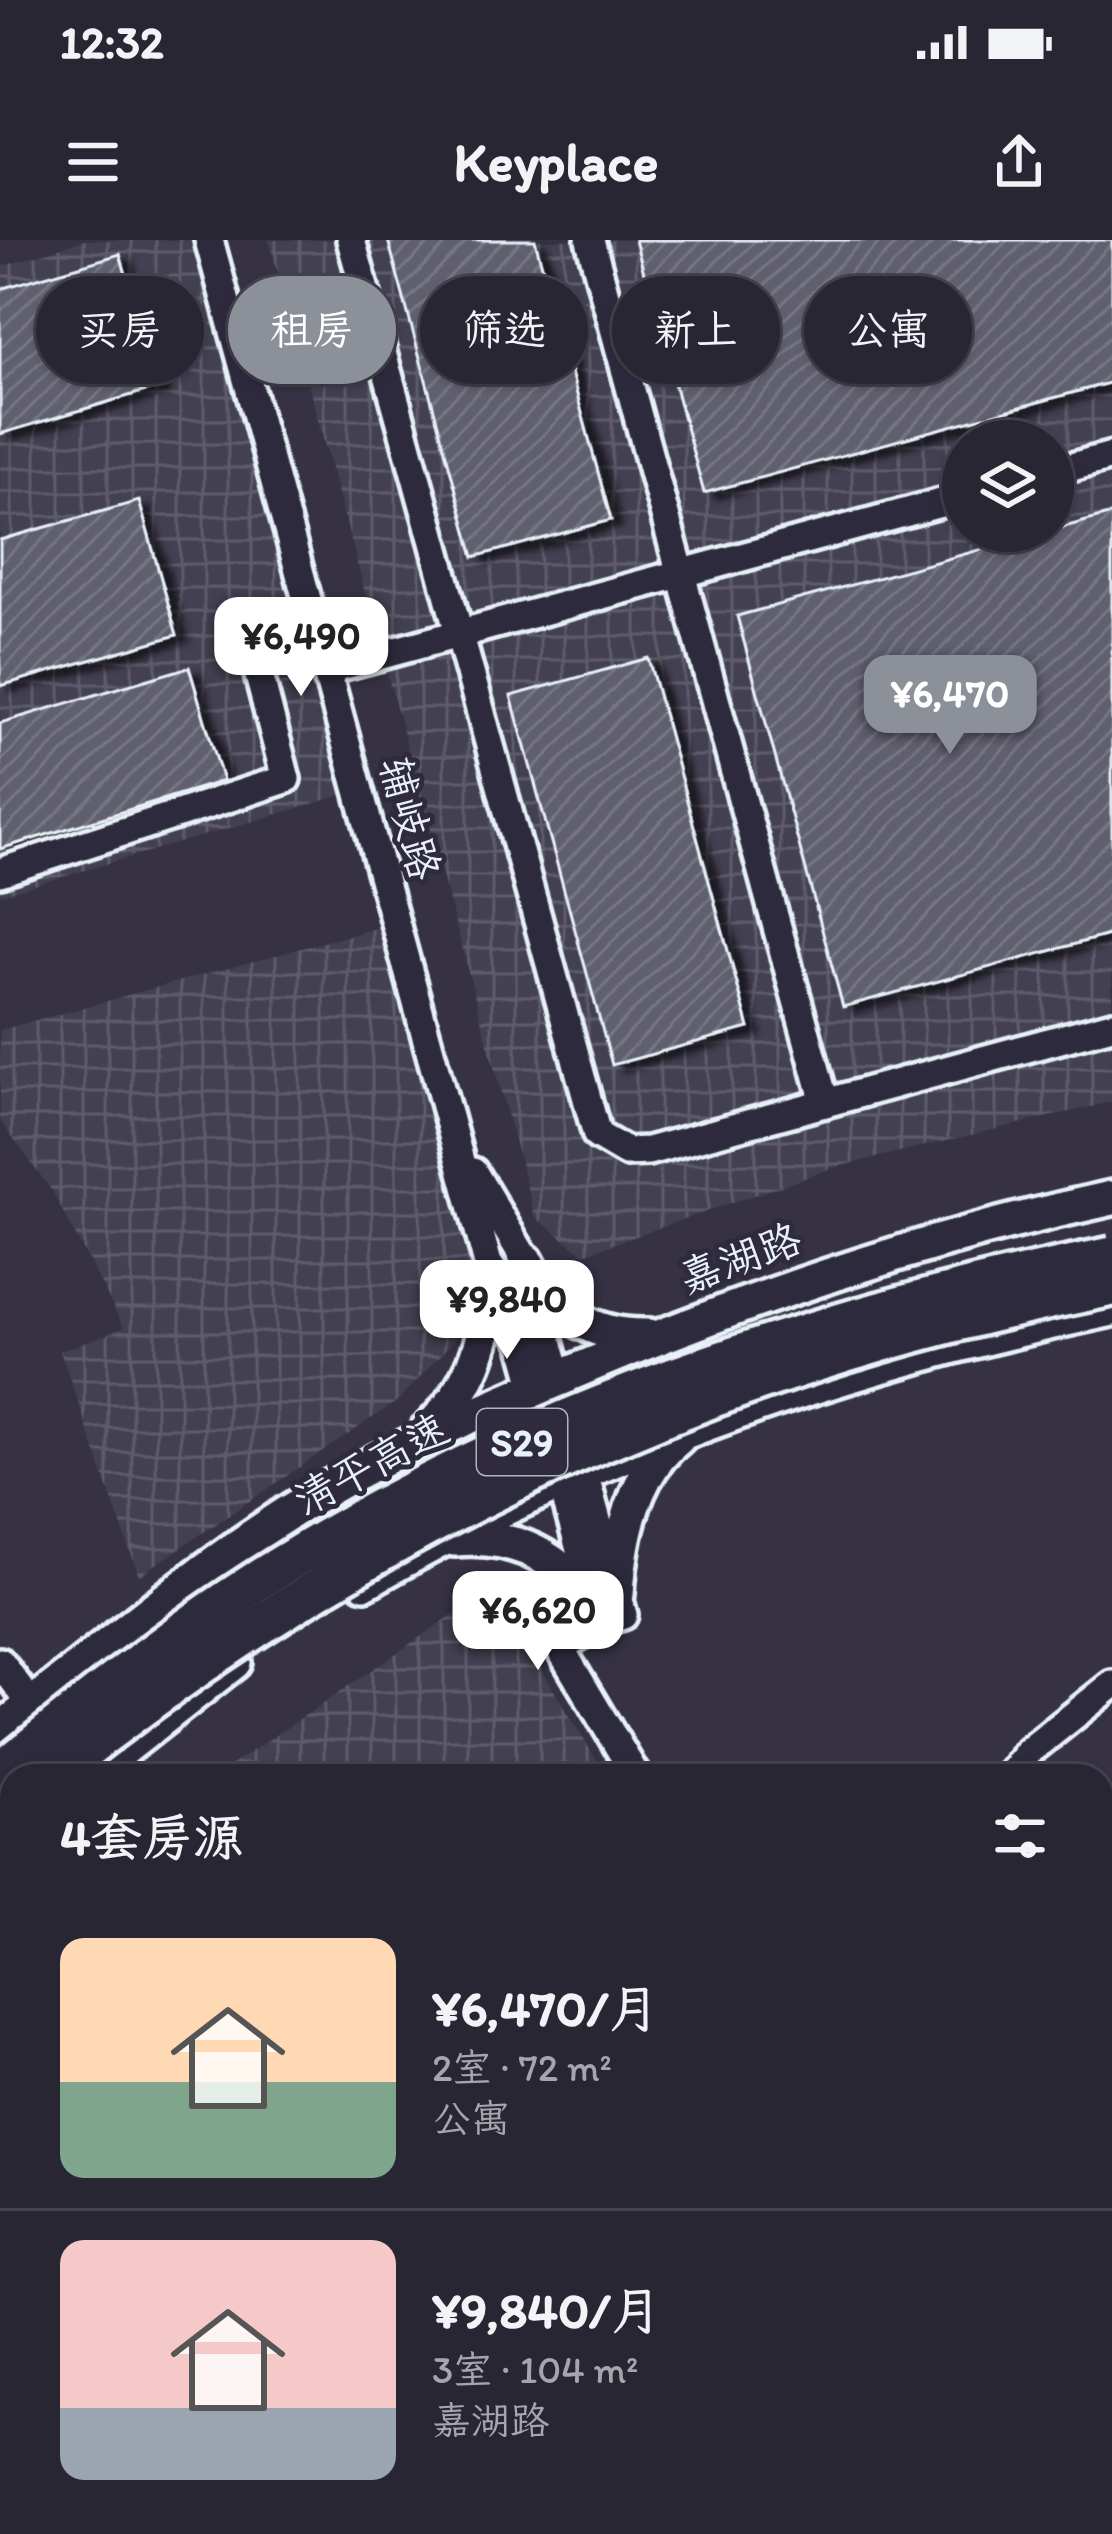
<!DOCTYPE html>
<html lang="zh">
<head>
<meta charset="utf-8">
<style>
	body { margin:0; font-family:Itim,"LXGW WenKai TC",sans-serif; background:#302e3b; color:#f1f3f6; height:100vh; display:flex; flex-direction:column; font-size:45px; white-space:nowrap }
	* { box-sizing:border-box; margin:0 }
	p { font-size:39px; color:#a5a5ac }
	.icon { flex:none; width:66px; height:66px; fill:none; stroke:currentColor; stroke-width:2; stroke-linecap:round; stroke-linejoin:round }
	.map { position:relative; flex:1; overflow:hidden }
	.details { position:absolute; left:0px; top:1524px; width:1113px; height:771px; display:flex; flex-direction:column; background:#282633; border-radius:36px 36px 0 0; box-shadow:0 3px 9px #0004,0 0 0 3px #44434e }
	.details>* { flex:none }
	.top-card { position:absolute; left:36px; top:36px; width:1041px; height:108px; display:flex; gap:24px }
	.controls { position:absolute; left:942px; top:180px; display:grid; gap:24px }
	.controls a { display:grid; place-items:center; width:132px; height:132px; border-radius:50%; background:#282633; box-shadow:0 3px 9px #0004,0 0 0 3px #44434e; font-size:60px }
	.price { position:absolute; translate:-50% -102px; padding:0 27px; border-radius:24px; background:#fff; color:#222; font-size:39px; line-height:78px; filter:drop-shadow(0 3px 6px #0008) }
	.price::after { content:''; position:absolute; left:50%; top:72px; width:36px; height:27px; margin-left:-18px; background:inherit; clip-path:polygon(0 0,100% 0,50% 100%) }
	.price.on { background:#8c9099; color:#fff }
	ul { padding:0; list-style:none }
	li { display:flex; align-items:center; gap:36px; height:300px; padding:0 60px }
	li+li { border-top:3px solid #44434e }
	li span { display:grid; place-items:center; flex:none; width:336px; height:240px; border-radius:24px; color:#555 }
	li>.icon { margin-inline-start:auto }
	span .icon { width:144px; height:144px; fill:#fffc; stroke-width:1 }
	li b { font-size:51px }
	h2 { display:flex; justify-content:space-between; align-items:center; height:144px; padding:0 60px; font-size:51px }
	.tag { padding:0 42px; border-radius:54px; background:#282633; box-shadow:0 3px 9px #0004,0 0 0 3px #44434e; font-size:42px; line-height:108px }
	.tag.on { background:#8c9099; color:#fff }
	.status { display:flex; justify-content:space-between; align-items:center; height:84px; padding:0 60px; background:#282633; direction:ltr }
	.status svg { height:33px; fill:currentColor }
	header { display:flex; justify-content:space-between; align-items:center; height:156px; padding:0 60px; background:#282633; font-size:54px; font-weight:700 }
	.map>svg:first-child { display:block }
	.industrial { fill:url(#industrial-grid); fill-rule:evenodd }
	.building { fill:url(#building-hatch); stroke:#e8f1f8; stroke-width:3; filter:url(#shadow) }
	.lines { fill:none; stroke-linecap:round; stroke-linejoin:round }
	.minor-casing { stroke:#e8f1f8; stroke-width:36 }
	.major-casing { stroke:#e8f1f8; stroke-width:42 }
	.highway-casing { stroke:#e8f1f8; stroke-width:48 }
	.minor { stroke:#2f2a3d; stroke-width:27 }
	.major { stroke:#2f2a3d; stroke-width:33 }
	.highway { stroke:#2f2a3d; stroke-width:39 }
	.highway-bridge-casing { stroke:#e8f1f8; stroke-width:48; stroke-linecap:butt }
	.highway-bridge { stroke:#2f2a3d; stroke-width:39 }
	.labels { text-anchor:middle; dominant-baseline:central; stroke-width:10; stroke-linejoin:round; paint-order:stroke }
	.shield { fill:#2f2a3d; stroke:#b0b5c0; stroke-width:3 }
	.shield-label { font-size:39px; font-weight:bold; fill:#e8f1f8 }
	.street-label { font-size:42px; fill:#e8f1f8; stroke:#2f2a3d }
</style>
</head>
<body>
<div class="status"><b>12:32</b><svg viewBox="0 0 49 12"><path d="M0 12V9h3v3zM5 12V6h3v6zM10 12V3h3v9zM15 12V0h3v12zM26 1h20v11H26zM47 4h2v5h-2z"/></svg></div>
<header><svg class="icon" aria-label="menu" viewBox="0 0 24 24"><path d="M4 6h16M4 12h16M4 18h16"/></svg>Keyplace<svg class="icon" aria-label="share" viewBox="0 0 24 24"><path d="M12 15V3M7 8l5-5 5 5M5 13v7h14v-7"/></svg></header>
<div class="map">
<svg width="1112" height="2294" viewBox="0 0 1112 2294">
	<defs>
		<pattern id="industrial-grid" width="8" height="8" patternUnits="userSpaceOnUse" patternTransform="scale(3)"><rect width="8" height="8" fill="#433f51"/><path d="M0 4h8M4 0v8" fill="none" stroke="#5e5b6b"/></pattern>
		<pattern id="building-hatch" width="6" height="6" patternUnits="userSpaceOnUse" patternTransform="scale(3)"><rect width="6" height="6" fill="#605e6e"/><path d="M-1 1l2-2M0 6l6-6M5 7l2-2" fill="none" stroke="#777683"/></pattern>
		<filter id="shadow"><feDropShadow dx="11" dy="6" stdDeviation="3" flood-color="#0009"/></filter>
	</defs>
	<rect width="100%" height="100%" fill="#363244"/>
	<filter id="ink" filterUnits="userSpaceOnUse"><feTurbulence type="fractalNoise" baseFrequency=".00833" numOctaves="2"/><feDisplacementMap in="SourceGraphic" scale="24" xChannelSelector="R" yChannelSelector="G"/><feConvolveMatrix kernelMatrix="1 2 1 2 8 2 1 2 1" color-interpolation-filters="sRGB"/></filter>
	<g filter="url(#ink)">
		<!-- industrial -->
		<g class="industrial">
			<path d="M 84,0 L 198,0 L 353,552 L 0,655 L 0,27 Z"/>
			<path d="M 269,0 L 1112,0 L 1112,862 L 836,927 L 584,1014 L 535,977 ZM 963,201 L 1053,201 L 1053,291 L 963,291 Z"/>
			<path d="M 386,685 L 478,1029 L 456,1098 L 399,1160 L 139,1336 L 60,1111 L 124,1088 L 52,951 L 0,881 L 0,790 Z"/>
			<path d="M 492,1348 L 606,1536 L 215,1536 L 316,1468 Z"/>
			<path d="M 12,1674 L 12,2283 L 319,2283 L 316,2294 L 0,2294 L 0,1682 Z"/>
			<path d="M 1112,1688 L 1112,1892 L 1101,1870 L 1101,1693 Z"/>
		</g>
		<!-- building -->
		<g class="building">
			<path d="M 388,0 L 535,0 L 611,280 L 474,317 Z"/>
			<path d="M 635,0 L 1112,0 L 1112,142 L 704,253 Z"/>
			<path d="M 120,14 L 159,147 L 0,194 L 0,49 Z"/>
			<path d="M 139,261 L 177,395 L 0,446 L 0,300 Z"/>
			<path d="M 1112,274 L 1112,694 L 843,767 L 737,376 Z"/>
			<path d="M 648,418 L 749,788 L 612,825 L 511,456 Z"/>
			<path d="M 189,427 L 223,541 L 0,609 L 0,483 Z"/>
		</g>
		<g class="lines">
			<!-- minor casing -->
			<g class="minor-casing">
				<g id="minor">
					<path d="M 209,0 L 490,1031 L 524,1105 L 594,1361"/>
					<path d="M 351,0 L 597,895 L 626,912 L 648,911 L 1112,785"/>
					<path d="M 590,0 L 825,863"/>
					<path d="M 1053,232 L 1112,216"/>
					<path d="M 326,430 L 963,257"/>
					<path d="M 0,632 L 286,539 L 246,385"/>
					<path d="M 473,932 L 526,1021 L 623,1375 L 600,1382 L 560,1408 L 636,1536"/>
					<path d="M 0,1422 L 32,1465"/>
					<path d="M 1009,1536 L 1029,1511 L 1112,1445"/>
					<path d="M 1086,2283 L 1092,2294"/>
					<path d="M 332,2294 L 335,2283"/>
				</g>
			</g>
			<!-- major casing -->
			<g class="major-casing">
				<g id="major">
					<path d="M 526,1021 C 551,1070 592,1098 649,1096"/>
					<path d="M 427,1191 C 473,1148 491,1093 490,1031"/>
					<path d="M 454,1299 C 516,1293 563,1318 596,1369"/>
					<path d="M 365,1342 C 596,1209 852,1123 1112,1069"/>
					<path d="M 617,1354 C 620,1300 632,1234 678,1198"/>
					<path d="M 0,1490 C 105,1409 207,1320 322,1252 C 403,1204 489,1167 576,1131 C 751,1057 926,998 1112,958"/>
					<path d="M 89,1536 L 234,1422"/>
					<path d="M 0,1606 L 12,1597"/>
				</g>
			</g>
			<!-- highway casing -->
			<g class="highway-casing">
				<path id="highway" d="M 0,1576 L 12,1566"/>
			</g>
			<!-- minor -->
			<use href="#minor" class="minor"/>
			<!-- major -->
			<use href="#major" class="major"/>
			<!-- highway -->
			<use href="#highway" class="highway"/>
			<!-- highway-bridge casing -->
			<g class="highway-bridge-casing">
				<g id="highway-bridge">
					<path d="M 0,1533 C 90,1461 180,1388 279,1327 C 532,1171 822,1075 1112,1017"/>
					<path d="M 50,1536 C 372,1280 708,1125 1112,1046"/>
				</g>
			</g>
			<!-- highway-bridge -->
			<use href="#highway-bridge" class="highway-bridge"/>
		</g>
	</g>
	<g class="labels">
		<!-- shield labels -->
		<rect class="shield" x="477" y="1169" width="90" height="66" rx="9"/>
		<g class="shield-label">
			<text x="522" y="1202">S29</text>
		</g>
		<!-- street labels -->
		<g class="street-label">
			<text transform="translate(410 578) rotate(75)">辅岐路</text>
			<text transform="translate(740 1018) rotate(-20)">嘉湖路</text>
			<text transform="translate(371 1224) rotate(-28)">清平高速</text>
		</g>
	</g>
</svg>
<div class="controls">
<a><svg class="icon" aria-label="layers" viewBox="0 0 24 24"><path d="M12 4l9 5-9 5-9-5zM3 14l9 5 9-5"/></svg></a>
</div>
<b class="price" style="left:301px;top:459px">¥6,490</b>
<b class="price on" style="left:950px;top:517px">¥6,470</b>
<b class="price" style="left:507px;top:1122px">¥9,840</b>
<b class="price" style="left:538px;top:1433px">¥6,620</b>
<div class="top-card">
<a class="tag">买房</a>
<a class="tag on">租房</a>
<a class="tag">筛选</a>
<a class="tag">新上</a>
<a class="tag">公寓</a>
</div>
<section class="details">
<h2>4套房源<svg class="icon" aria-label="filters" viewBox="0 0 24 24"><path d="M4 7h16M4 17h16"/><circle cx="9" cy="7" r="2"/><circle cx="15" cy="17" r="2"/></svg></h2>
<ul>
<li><span style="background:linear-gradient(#ffd9b3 60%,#7fa58c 0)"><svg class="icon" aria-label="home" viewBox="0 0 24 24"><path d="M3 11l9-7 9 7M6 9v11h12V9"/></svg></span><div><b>¥6,470/月</b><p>2室 · 72 m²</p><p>公寓</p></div></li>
<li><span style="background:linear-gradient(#f6c9c9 70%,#9aa5b1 0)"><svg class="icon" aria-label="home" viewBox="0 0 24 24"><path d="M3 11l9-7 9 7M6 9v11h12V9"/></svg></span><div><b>¥9,840/月</b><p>3室 · 104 m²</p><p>嘉湖路</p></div></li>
</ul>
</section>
</div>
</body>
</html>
